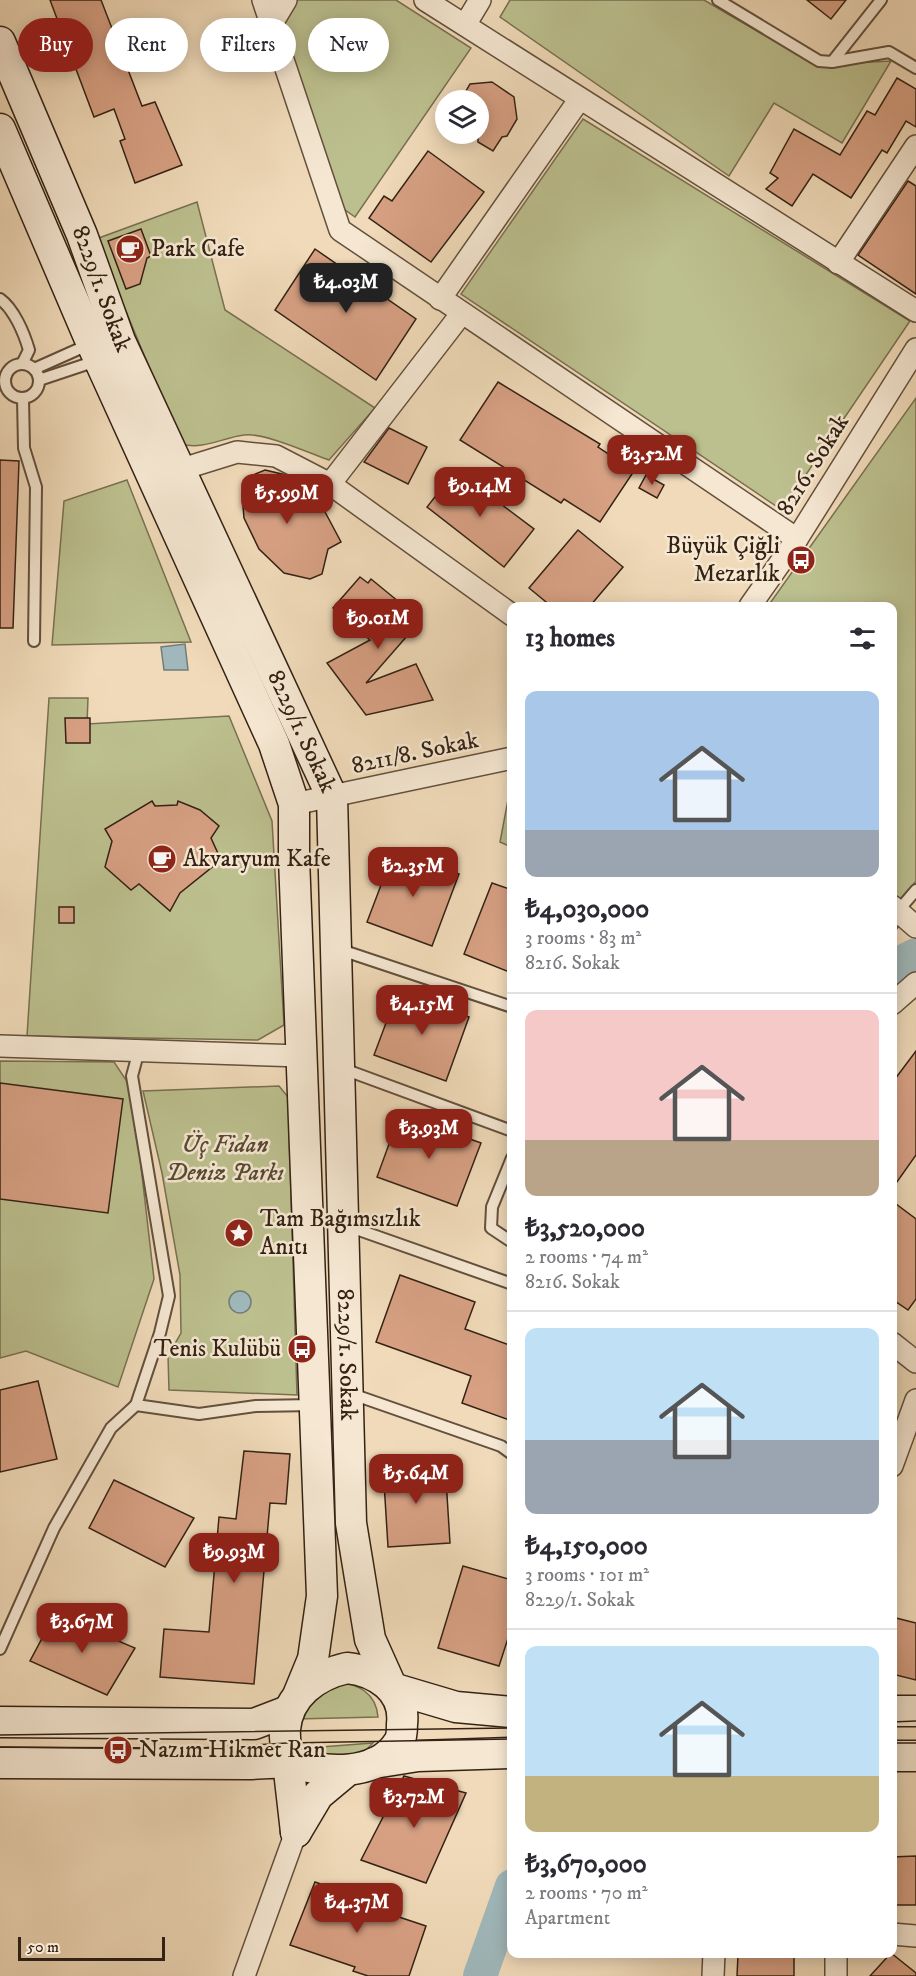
<!DOCTYPE html>
<html lang="en">
<head>
<meta charset="utf-8">
<style>
	body { margin:0; font-family:"IM FELL DW Pica",serif; background:#f2f2f3; color:#2b2b33; height:100vh; display:flex; flex-direction:column; font-size:22px; white-space:nowrap }
	* { box-sizing:border-box; margin:0 }
	p { font-size:20px; color:#7c7c81 }
	.icon { flex:none; width:33px; height:33px; fill:none; stroke:currentColor; stroke-width:2; stroke-linecap:round; stroke-linejoin:round }
	.map { position:relative; flex:1; overflow:hidden }
	.panel { position:absolute; left:507px; top:602px; width:390px; height:1356px; display:flex; flex-direction:column; background:#fff; border-radius:12px; box-shadow:0 3px 15px #0003 }
	.panel>* { flex:none }
	.top-card { position:absolute; left:18px; top:18px; width:399px; height:54px; display:flex; gap:12px }
	.tools { position:absolute; left:435px; top:90px; display:grid; gap:12px }
	.tools a { display:grid; place-items:center; width:54px; height:54px; border-radius:50%; background:#fff; box-shadow:0 3px 15px #0003; font-size:30px }
	.scale { position:absolute; left:18px; bottom:15px; width:147px; box-sizing:border-box; padding-left:6px; border:3px solid #342214; border-top:0; font-size:16px; line-height:21px; white-space:nowrap; color:#342214; -webkit-text-stroke:4px #f5e7d2; paint-order:stroke }
	.price { position:absolute; translate:-50% -51px; padding:0 14px; border-radius:12px; background:#8f2418; color:#fff; font-size:20px; line-height:39px; filter:drop-shadow(0 2px 3px #0008) }
	.price::after { content:''; position:absolute; left:50%; top:36px; width:18px; height:14px; margin-left:-9px; background:inherit; clip-path:polygon(0 0,100% 0,50% 100%) }
	.price.active { background:#222; color:#fff }
	ul { padding:0; list-style:none }
	li { display:grid; align-content:center; gap:12px; height:318px; padding:0 18px }
	li+li { border-top:2px solid #e1e1e2 }
	li span { display:grid; place-items:center; height:186px; border-radius:12px; color:#555 }
	li>.icon { margin-inline-start:auto }
	span .icon { width:108px; height:108px; fill:#fffc; stroke-width:1 }
	li b { font-size:26px }
	h2 { display:flex; justify-content:space-between; align-items:center; height:72px; padding:0 18px; font-size:26px }
	.pill { padding:0 21px; border-radius:27px; background:#fff; box-shadow:0 3px 15px #0003; font-size:21px; line-height:54px }
	.pill.active { background:#8f2418; color:#fff }
	.map>svg:first-child { display:block }
	.green { fill:#bcbf8e; stroke:#787051; stroke-width:1.5 }
	.water { fill:#a0b8bb; stroke:#757c78; stroke-width:1.5 }
	.lines { fill:none; stroke-linecap:round; stroke-linejoin:round }
	.river { stroke:#a0b8bb; stroke-width:34 }
	.building { fill:#d7a083; stroke:#342214; stroke-width:1.5 }
	.lane-casing { stroke:#63503d; stroke-width:14 }
	.street-casing { stroke:#63503d; stroke-width:24 }
	.secondary-casing { stroke:#342214; stroke-width:33 }
	.lane { stroke:#f5e7d2; stroke-width:10 }
	.street { stroke:#f5e7d2; stroke-width:21 }
	.secondary { stroke:#f5e7d2; stroke-width:30 }
	.tram { stroke:#342214; stroke-width:1.5 }
	.labels { text-anchor:middle; dominant-baseline:central; stroke-width:5; stroke-linejoin:round; paint-order:stroke }
	.poi-label { font-size:24px; fill:#342214; stroke:#f5e7d2; text-anchor:start }
	.street-label { font-size:24px; fill:#342214; stroke:#f5e7d2 }
	.park-label { font-size:24px; font-style:italic; fill:#564932; stroke:#f5e7d2 }
</style>
</head>
<body>
<div class="map">
<svg width="916" height="1976" viewBox="0 0 916 1976">
	<rect width="100%" height="100%" fill="#f0dab9"/>
	<filter id="stains"><feTurbulence type="fractalNoise" baseFrequency=".00333" numOctaves="4"/><feColorMatrix values="0 0 0 0 .2 0 0 0 0 .09 0 0 0 0 .02 0 0 0 .5 -.17"/></filter>
	<radialGradient id="worn" r=".72"><stop offset=".6" stop-color="#630" stop-opacity="0"/><stop offset="1" stop-color="#630" stop-opacity=".3"/></radialGradient>
	<!-- green -->
	<g class="green">
		<path d="M 297,0 L 396,0 L 471,48 L 355,217 L 341,207 L 280,26 Z"/>
		<path d="M 510,0 L 704,0 L 815,65 L 891,61 L 842,143 L 774,103 L 729,176 L 500,17 Z"/>
		<path d="M 583,119 L 910,321 L 782,510 L 461,294 Z"/>
		<path d="M 197,202 L 225,310 L 375,408 L 329,460 C 309,453 263,432 244,435 C 221,438 204,450 181,444 L 96,239 Z"/>
		<path d="M 916,398 L 916,881 L 901,900 L 892,892 L 892,606 L 768,606 Z"/>
		<path d="M 127,480 L 191,642 L 52,645 L 64,501 Z"/>
		<path d="M 49,698 L 88,698 L 87,724 L 229,716 L 272,821 L 284,1025 L 258,1040 L 27,1036 Z"/>
		<path d="M 511,784 L 512,847 L 511,847 L 500,842 Z"/>
		<path d="M 0,1061 L 114,1062 L 132,1089 L 154,1279 L 118,1387 L 26,1351 L 0,1358 Z"/>
		<path d="M 279,1086 L 288,1097 L 297,1395 L 169,1390 L 168,1356 L 181,1333 L 180,1275 L 162,1173 L 143,1091 Z"/>
		<path d="M 336,1680 C 358,1685 376,1692 378,1717 L 297,1719 L 298,1712 Z"/>
		<path d="M 373,1743 L 360,1756 L 319,1758 L 307,1748 Z"/>
	</g>
	<!-- water -->
	<g class="water">
		<path d="M 185,644 L 188,670 L 164,670 L 161,647 Z"/>
		<circle cx="240" cy="1302" r="11"/>
	</g>
	<g class="lines">
		<!-- river -->
		<g class="river">
			<path d="M 892,967 L 916,955"/>
			<path d="M 480,1976 L 512,1886"/>
		</g>
	</g>
	<!-- building -->
	<g class="building">
		<path d="M 50,0 L 101,0 L 142,106 L 155,102 L 182,165 L 135,183 L 120,141 L 125,139 L 114,109 L 94,117 Z"/>
		<path d="M 807,0 L 846,0 L 831,19 Z"/>
		<path d="M 897,78 L 916,89 L 916,127 L 906,121 L 887,153 L 882,150 L 851,198 L 813,174 L 792,206 L 766,189 L 778,178 L 770,173 L 794,129 L 840,155 L 867,111 L 875,115 Z"/>
		<path d="M 492,82 L 514,97 L 517,119 L 507,136 L 502,137 L 493,151 L 478,142 L 478,100 L 461,100 L 470,84 Z"/>
		<path d="M 428,151 L 484,192 L 431,262 L 369,218 L 384,196 L 392,201 Z"/>
		<path d="M 908,181 L 916,186 L 916,294 L 858,255 Z"/>
		<path d="M 141,229 L 151,256 L 147,258 L 140,284 L 126,289 L 108,241 Z"/>
		<path d="M 315,249 L 416,319 L 376,380 L 275,310 Z"/>
		<path d="M 498,382 L 600,444 L 598,447 L 634,471 L 600,522 L 564,499 L 561,503 L 460,440 Z"/>
		<path d="M 389,428 L 427,447 L 408,484 L 364,462 Z"/>
		<path d="M 0,460 L 19,461 L 13,628 L 0,628 Z"/>
		<path d="M 265,470 L 286,475 L 299,489 L 315,512 L 324,510 L 341,542 L 328,549 L 322,574 L 310,579 L 284,573 L 259,549 L 244,518 L 242,493 L 248,477 Z"/>
		<path d="M 456,470 L 534,529 L 504,567 L 427,507 Z"/>
		<path d="M 646,475 L 664,485 L 657,498 L 639,488 Z"/>
		<path d="M 578,530 L 623,567 L 590,606 L 551,606 L 529,588 Z"/>
		<path d="M 360,577 L 368,583 L 371,579 L 421,620 L 366,683 L 416,664 L 433,700 L 366,715 L 327,663 L 370,640 L 333,608 Z"/>
		<path d="M 65,718 L 90,718 L 90,743 L 66,743 Z"/>
		<path d="M 152,801 L 155,806 L 177,805 L 178,801 L 200,810 L 219,826 L 211,838 L 221,860 L 180,893 L 170,911 L 139,884 L 131,890 L 105,867 L 112,841 L 105,829 Z"/>
		<path d="M 394,851 L 459,874 L 432,946 L 367,922 Z"/>
		<path d="M 492,883 L 512,890 L 512,973 L 464,954 Z"/>
		<rect x="59" y="907" width="15" height="16"/>
		<path d="M 398,991 L 469,1017 L 446,1081 L 374,1055 Z"/>
		<path d="M 916,1051 L 916,1155 L 892,1189 L 892,1083 Z"/>
		<path d="M 0,1083 L 123,1099 L 108,1213 L 0,1199 Z"/>
		<path d="M 400,1114 L 481,1143 L 457,1206 L 377,1177 Z"/>
		<path d="M 892,1201 L 916,1219 L 916,1299 L 908,1310 L 892,1299 Z"/>
		<path d="M 400,1275 L 475,1302 L 465,1329 L 512,1346 L 512,1421 L 462,1403 L 471,1376 L 376,1342 Z"/>
		<path d="M 38,1381 L 57,1459 L 0,1472 L 0,1390 Z"/>
		<path d="M 244,1451 L 290,1454 L 286,1504 L 270,1503 L 254,1684 L 160,1677 L 164,1629 L 209,1632 L 219,1517 L 236,1519 Z"/>
		<path d="M 445,1463 L 450,1543 L 388,1547 L 383,1466 Z"/>
		<path d="M 114,1480 L 194,1518 L 165,1567 L 89,1528 Z"/>
		<path d="M 463,1566 L 512,1580 L 512,1626 L 499,1666 L 438,1648 Z"/>
		<path d="M 55,1614 L 135,1648 L 107,1695 L 30,1661 Z"/>
		<path d="M 892,1617 L 916,1623 L 916,1680 L 892,1674 Z"/>
		<path d="M 404,1776 L 466,1793 L 426,1883 L 361,1860 Z"/>
		<path d="M 916,1856 L 916,1905 L 892,1905 L 892,1857 Z"/>
		<path d="M 315,1882 L 365,1900 L 363,1905 L 426,1926 L 409,1976 L 368,1976 L 353,1971 L 355,1967 L 290,1945 Z"/>
		<path d="M 891,1953 L 916,1973 L 916,1976 L 870,1976 Z"/>
		<path d="M 738,1955 L 794,1955 L 794,1976 L 737,1976 Z"/>
	</g>
	<g class="lines">
		<!-- lane casing -->
		<g class="lane-casing">
			<g id="lane">
				<path d="M 718,0 L 819,61 L 832,62 L 889,52 L 916,68"/>
				<path d="M 832,62 L 881,0"/>
				<path d="M 0,299 C 14,309 24,333 29,350 L 22,364"/>
				<circle cx="22" cy="381" r="17"/>
				<path d="M 34,369 L 90,344"/>
				<path d="M 39,380 L 99,360"/>
				<path d="M 23,398 L 24,448 L 36,487 L 34,641"/>
				<path d="M 892,925 L 898,911 L 916,890"/>
				<path d="M 338,949 L 512,1007"/>
				<path d="M 139,1050 L 132,1076 L 169,1296 L 160,1333 L 136,1405 L 199,1414 L 256,1406 L 314,1405"/>
				<path d="M 341,1068 L 512,1131"/>
				<path d="M 512,1158 L 492,1207 L 491,1228 L 512,1242"/>
				<path d="M 356,1229 L 512,1284"/>
				<path d="M 349,1393 L 501,1446 L 512,1454"/>
				<path d="M 0,1649 L 54,1528 L 111,1428 L 136,1405"/>
			</g>
		</g>
		<!-- street casing -->
		<g class="street-casing">
			<g id="street">
				<path d="M 263,0 L 340,230 L 797,539"/>
				<path d="M 425,0 L 916,311"/>
				<path d="M 271,25 L 286,0"/>
				<path d="M 465,25 L 480,0"/>
				<path d="M 838,263 L 916,146"/>
				<path d="M 440,299 L 579,100"/>
				<path d="M 179,470 L 237,452 L 276,456 L 330,484 L 512,615"/>
				<path d="M 330,484 L 462,313"/>
				<path d="M 750,606 L 797,539 L 916,349"/>
				<path d="M 294,804 L 512,758"/>
				<path d="M 892,906 L 916,927"/>
				<path d="M 892,1004 L 916,983"/>
				<path d="M 0,1046 L 301,1056"/>
				<path d="M 892,1343 L 916,1362"/>
				<path d="M 892,1466 L 916,1400"/>
				<path d="M 892,1934 L 916,1936"/>
				<path d="M 836,1953 L 836,1976"/>
				<path d="M 244,1976 L 296,1832"/>
				<path d="M 713,1976 L 714,1953"/>
			</g>
		</g>
		<!-- secondary casing -->
		<g class="secondary-casing">
			<g id="secondary">
				<path id="s1" d="M 0,42 L 82,235 L 120,341 L 332,797 L 351,1523 L 370,1639 L 392,1688 L 456,1707 L 512,1712"/>
				<path d="M 0,129 L 92,344 L 274,744 L 294,804 L 294,858 L 322,1596 L 313,1659 L 299,1693"/>
				<path d="M 347,1668 C 376,1671 406,1690 402,1724 C 402,1729 402,1737 399,1742 C 376,1779 322,1772 288,1762 C 287,1752 284,1739 285,1729 C 288,1695 316,1675 347,1668 Z"/>
				<path d="M 892,1711 L 916,1711"/>
				<path d="M 0,1722 L 254,1724 L 288,1711"/>
				<path d="M 892,1756 L 916,1756"/>
				<path d="M 0,1763 L 251,1764 L 288,1762 L 296,1832"/>
				<path d="M 374,1763 L 418,1756 L 512,1753"/>
				<path d="M 296,1832 L 318,1795 L 348,1770"/>
			</g>
		</g>
		<!-- lane -->
		<use href="#lane" class="lane"/>
		<!-- street -->
		<use href="#street" class="street"/>
		<!-- secondary -->
		<use href="#secondary" class="secondary"/>
		<!-- tram -->
		<g class="tram">
			<path d="M 892,1722 L 916,1721"/>
			<path d="M 0,1735 L 512,1728"/>
			<path d="M 892,1743 L 916,1743"/>
			<path d="M 0,1747 L 182,1749 L 287,1743 L 512,1739"/>
		</g>
	</g>
	<!-- icons -->
	<defs>
		<g id="cafe-disc" transform="scale(1.5)"><circle r="9.5" fill="#8f2418" stroke="#f5e7d2"/><path d="M-5.5-4.5H6V0H3Q3 3.5 0 3.5H-2.5Q-5.5 3.5-5.5 0ZM3-3.2v2h1.7v-2ZM-6 4.5H4V6H-6Z" fill="#fff"/></g>
		<g id="bus-disc" transform="scale(1.5)"><circle r="9.5" fill="#8f2418" stroke="#f5e7d2"/><path d="M-5-6H5V4H4V6H2V4H-2V6H-4V4H-5ZM-3.5-4V0h7V-4ZM-3.5 1.2v1.5H-2V1.2ZM2 1.2v1.5H3.5V1.2Z" fill="#fff"/></g>
		<g id="sight-disc" transform="scale(1.5)"><circle r="9.5" fill="#8f2418" stroke="#f5e7d2"/><path d="M0-6L1.8-2.2L6-1.7L2.9 1.2L3.7 5.4L0 3.3L-3.7 5.4L-2.9 1.2L-6-1.7L-1.8-2.2Z" fill="#fff"/></g>
	</defs>
	<g fill-rule="evenodd">
		<use href="#cafe-disc" x="130" y="249"/>
		<use href="#bus-disc" x="801" y="560"/>
		<use href="#cafe-disc" x="162" y="859"/>
		<use href="#sight-disc" x="239" y="1233"/>
		<use href="#bus-disc" x="302" y="1349"/>
		<use href="#bus-disc" x="118" y="1750"/>
	</g>
	<g class="labels">
		<!-- poi labels -->
		<g class="poi-label">
			<text x="151" y="249">Park Cafe</text>
			<text x="780" y="546" text-anchor="end">Büyük Çiğli<tspan x="780" dy="28">Mezarlık</tspan></text>
			<text x="183" y="859">Akvaryum Kafe</text>
			<text x="260" y="1219">Tam Bağımsızlık<tspan x="260" dy="28">Anıtı</tspan></text>
			<text x="281" y="1349" text-anchor="end">Tenis Kulübü</text>
			<text x="139" y="1750">Nazım Hikmet Ran</text>
		</g>
		<!-- street labels -->
		<g class="street-label">
			<text stroke="none"><textPath href="#s1" startOffset="267">8229/1. Sokak</textPath></text>
			<text transform="translate(813 465) rotate(-58)">8216. Sokak</text>
			<text stroke="none"><textPath href="#s1" startOffset="753">8229/1. Sokak</textPath></text>
			<text transform="translate(415 753) rotate(-12)">8211/8. Sokak</text>
			<text stroke="none"><textPath href="#s1" startOffset="1383">8229/1. Sokak</textPath></text>
		</g>
		<!-- park labels -->
		<g class="park-label">
			<text x="225" y="1145">Üç Fidan<tspan x="225" dy="28">Deniz Parkı</tspan></text>
		</g>
	</g>
	<rect width="100%" height="100%" filter="url(#stains)"/>
	<rect width="100%" height="100%" fill="url(#worn)"/>
</svg>
<div class="tools">
<a><svg class="icon" aria-label="layers" viewBox="0 0 24 24"><path d="M12 4l9 5-9 5-9-5zM3 14l9 5 9-5"/></svg></a>
</div>
<div class="scale">50 m</div>
<b class="price active" style="left:346px;top:314px">₺4.03M</b>
<b class="price" style="left:652px;top:486px">₺3.52M</b>
<b class="price" style="left:480px;top:518px">₺9.14M</b>
<b class="price" style="left:287px;top:525px">₺5.99M</b>
<b class="price" style="left:378px;top:650px">₺9.01M</b>
<b class="price" style="left:413px;top:898px">₺2.35M</b>
<b class="price" style="left:422px;top:1036px">₺4.15M</b>
<b class="price" style="left:429px;top:1160px">₺3.93M</b>
<b class="price" style="left:416px;top:1505px">₺5.64M</b>
<b class="price" style="left:234px;top:1584px">₺9.93M</b>
<b class="price" style="left:82px;top:1654px">₺3.67M</b>
<b class="price" style="left:414px;top:1829px">₺3.72M</b>
<b class="price" style="left:357px;top:1934px">₺4.37M</b>
<div class="top-card">
<a class="pill active">Buy</a>
<a class="pill">Rent</a>
<a class="pill">Filters</a>
<a class="pill">New</a>
</div>
<section class="panel">
<h2>13 homes<svg class="icon" aria-label="filters" viewBox="0 0 24 24"><path d="M4 7h16M4 17h16"/><circle cx="9" cy="7" r="2"/><circle cx="15" cy="17" r="2"/></svg></h2>
<ul>
<li><span style="background:linear-gradient(#a9c7e8 75%,#9aa5b1 0)"><svg class="icon" aria-label="home" viewBox="0 0 24 24"><path d="M3 11l9-7 9 7M6 9v11h12V9"/></svg></span><div><b>₺4,030,000</b><p>3 rooms · 83 m²</p><p>8216. Sokak</p></div></li>
<li><span style="background:linear-gradient(#f6c9c9 70%,#b9a48a 0)"><svg class="icon" aria-label="home" viewBox="0 0 24 24"><path d="M3 11l9-7 9 7M6 9v11h12V9"/></svg></span><div><b>₺3,520,000</b><p>2 rooms · 74 m²</p><p>8216. Sokak</p></div></li>
<li><span style="background:linear-gradient(#bfe0f5 60%,#9aa5b1 0)"><svg class="icon" aria-label="home" viewBox="0 0 24 24"><path d="M3 11l9-7 9 7M6 9v11h12V9"/></svg></span><div><b>₺4,150,000</b><p>3 rooms · 101 m²</p><p>8229/1. Sokak</p></div></li>
<li><span style="background:linear-gradient(#bfe0f5 70%,#c2b280 0)"><svg class="icon" aria-label="home" viewBox="0 0 24 24"><path d="M3 11l9-7 9 7M6 9v11h12V9"/></svg></span><div><b>₺3,670,000</b><p>2 rooms · 70 m²</p><p>Apartment</p></div></li>
</ul>
</section>
</div>
</body>
</html>
